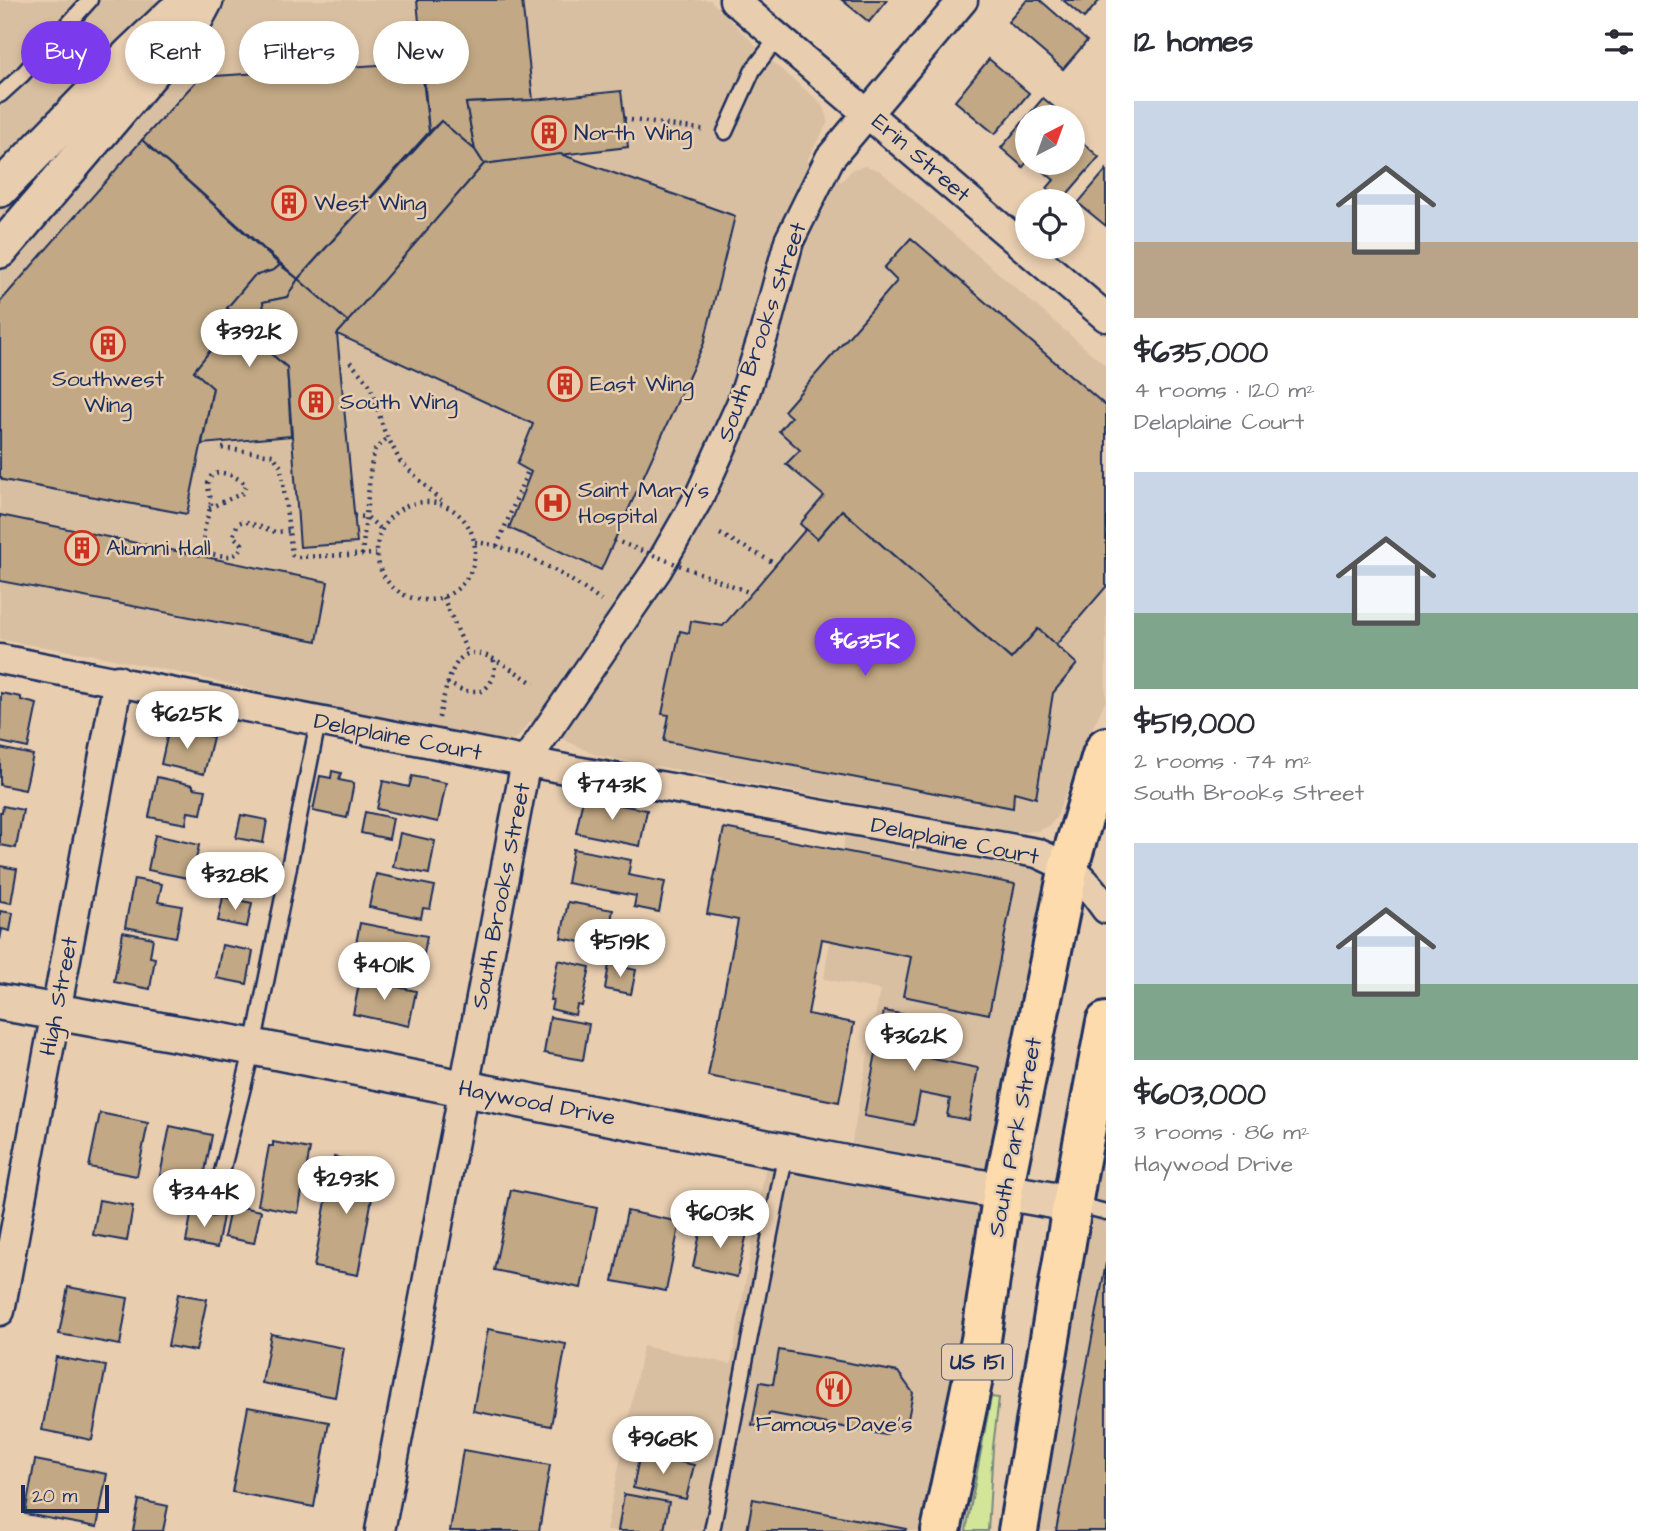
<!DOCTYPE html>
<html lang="en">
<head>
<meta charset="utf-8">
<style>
	body { margin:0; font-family:"Architects Daughter",sans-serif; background:#f2f2f3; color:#2b2b33; height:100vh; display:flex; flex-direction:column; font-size:26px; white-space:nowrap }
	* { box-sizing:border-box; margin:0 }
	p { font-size:23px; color:#7c7c81 }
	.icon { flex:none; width:38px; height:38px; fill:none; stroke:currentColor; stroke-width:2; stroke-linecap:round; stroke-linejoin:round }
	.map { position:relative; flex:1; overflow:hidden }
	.details { display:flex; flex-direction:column; background:#fff; width:560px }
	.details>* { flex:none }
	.guide { position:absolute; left:21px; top:21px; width:665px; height:63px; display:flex; gap:14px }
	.needle { width:46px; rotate:41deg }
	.fabs { position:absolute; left:1015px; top:105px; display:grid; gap:14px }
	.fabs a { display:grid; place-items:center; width:70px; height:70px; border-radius:50%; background:#fff; box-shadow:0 4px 10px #0003; font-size:35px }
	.scale { position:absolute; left:21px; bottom:18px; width:88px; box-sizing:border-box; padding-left:7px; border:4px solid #1b2f5e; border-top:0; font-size:19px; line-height:24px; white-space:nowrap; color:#1b2f5e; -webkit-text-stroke:5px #e8cdaf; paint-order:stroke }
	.price { position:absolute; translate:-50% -60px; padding:0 16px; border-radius:24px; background:#fff; color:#222; font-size:23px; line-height:46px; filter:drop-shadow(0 2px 4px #0008) }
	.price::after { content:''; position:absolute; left:50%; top:42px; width:21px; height:16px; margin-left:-10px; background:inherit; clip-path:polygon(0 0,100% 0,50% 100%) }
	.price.current { background:#7c3aed; color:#fff }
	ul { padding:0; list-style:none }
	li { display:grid; align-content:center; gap:14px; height:371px; padding:0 28px }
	li span { display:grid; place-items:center; height:217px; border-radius:0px; color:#555 }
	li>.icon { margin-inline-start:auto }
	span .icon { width:126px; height:126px; fill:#fffc; stroke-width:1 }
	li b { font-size:30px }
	h2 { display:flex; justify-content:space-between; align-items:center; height:84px; padding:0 28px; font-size:30px }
	.tag { padding:0 24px; border-radius:32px; background:#fff; box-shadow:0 4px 10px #0003; font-size:24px; line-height:63px }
	.tag.current { background:#7c3aed; color:#fff }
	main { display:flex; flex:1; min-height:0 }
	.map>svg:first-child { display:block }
	.built { fill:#d9bfa1 }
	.green { fill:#d2e599; stroke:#768a7c; stroke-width:2 }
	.building { fill:#c2a884; stroke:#1b2f5e; stroke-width:2 }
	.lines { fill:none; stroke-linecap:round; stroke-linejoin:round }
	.service-casing { stroke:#1b2f5e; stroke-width:19 }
	.minor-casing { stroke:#1b2f5e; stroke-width:33 }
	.tertiary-casing { stroke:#1b2f5e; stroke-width:40 }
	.primary-casing { stroke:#1b2f5e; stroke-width:44 }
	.path { stroke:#1b2f5e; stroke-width:4.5; stroke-dasharray:2 5; stroke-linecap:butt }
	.service { stroke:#e8cdaf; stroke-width:14 }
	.minor { stroke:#e8cdaf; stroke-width:28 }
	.tertiary { stroke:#e8cdaf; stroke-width:35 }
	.primary { stroke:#fedbac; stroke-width:38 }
	.path-bridge { stroke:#1b2f5e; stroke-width:4.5; stroke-dasharray:2 5; stroke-linecap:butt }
	.labels { text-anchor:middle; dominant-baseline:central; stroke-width:5; stroke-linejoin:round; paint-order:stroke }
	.shield { fill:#e8cdaf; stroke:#585e76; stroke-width:2 }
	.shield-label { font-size:21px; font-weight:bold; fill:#1b2f5e }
	.poi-label { font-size:23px; fill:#1b2f5e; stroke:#e8cdaf; text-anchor:start }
	.street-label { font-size:23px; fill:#1b2f5e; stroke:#e8cdaf }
</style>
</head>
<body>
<main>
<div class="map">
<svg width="1106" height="1531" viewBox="0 0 1106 1531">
	<rect width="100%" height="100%" fill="#e8cdaf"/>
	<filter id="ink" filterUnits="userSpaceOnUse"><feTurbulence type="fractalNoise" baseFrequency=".0143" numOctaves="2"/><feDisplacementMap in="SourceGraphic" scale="14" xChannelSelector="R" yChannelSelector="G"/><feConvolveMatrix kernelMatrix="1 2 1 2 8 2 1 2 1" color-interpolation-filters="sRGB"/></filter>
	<g filter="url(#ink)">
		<!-- built -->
		<g class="built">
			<path d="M 0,0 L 710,0 L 776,65 L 820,102 L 826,113 L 828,122 L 807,160 L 841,182 L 853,169 L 866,166 L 880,171 L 1106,366 L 1106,700 L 1088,737 L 1056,818 L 1049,826 L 1038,831 L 1022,832 L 1000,830 L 593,754 L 530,722 L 518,737 L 509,741 L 468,737 L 325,710 L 238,686 L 166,670 L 89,654 L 0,640 Z"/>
			<path d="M 847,821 L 1069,866 L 941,1531 L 606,1531 L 643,1346 L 731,1364 L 769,1148 L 848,1163 L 880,990 L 824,979 Z"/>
			<path d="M 1106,1022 L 1106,1531 L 1018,1531 Z"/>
		</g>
		<!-- green -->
		<path class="green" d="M 991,1397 L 999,1398 L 993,1447 L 988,1531 L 966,1531 Z"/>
		<!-- building -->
		<g class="building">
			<path d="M 417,0 L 522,0 L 533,100 L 466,103 L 475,150 L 441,121 L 429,132 Z"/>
			<path d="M 842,0 L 887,0 L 869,22 Z"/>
			<path d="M 1027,0 L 1040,0 L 1087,41 L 1063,69 L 1008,22 Z"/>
			<path d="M 1063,0 L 1100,0 L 1084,18 Z"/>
			<path d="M 989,59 L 1029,93 L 995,134 L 955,101 Z"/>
			<path d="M 421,62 L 429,132 L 298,279 L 142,140 L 200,77 Z"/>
			<path d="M 621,91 L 628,147 L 484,164 L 475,150 L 466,103 L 533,100 Z"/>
			<path d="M 1043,98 L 1066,117 L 1027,117 Z"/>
			<path d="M 1027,117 L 1027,162 L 1023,167 L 1001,148 Z"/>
			<path d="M 441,121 L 475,150 L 484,164 L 348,322 L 298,279 Z"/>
			<path d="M 1073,134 L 1099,157 L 1062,200 L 1047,188 L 1054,180 L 1041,169 L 1047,163 L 1073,163 Z"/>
			<path d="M 142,140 L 280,265 L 274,270 L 254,276 L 227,308 L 238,316 L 194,371 L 213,388 L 187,514 L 3,480 L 0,477 L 0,302 Z"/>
			<path d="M 560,154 L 735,216 L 704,343 L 601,570 L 509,528 L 531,472 L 517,464 L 533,424 L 337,334 L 484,164 Z"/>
			<path d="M 1106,170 L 1106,226 L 1078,203 Z"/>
			<path d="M 911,238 L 1106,406 L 1106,587 L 1056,645 L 1038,629 L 1011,659 L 842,510 L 817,539 L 800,524 L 824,496 L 786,464 L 800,450 L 779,431 L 791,417 L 784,411 L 897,281 L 884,268 Z"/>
			<path d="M 280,265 L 298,279 L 287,297 L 263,302 L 270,353 L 287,367 L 291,436 L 202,444 L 213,388 L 194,371 L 238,316 L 227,308 L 254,276 L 274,270 Z"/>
			<path d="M 298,279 L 348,322 L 337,334 L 357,543 L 300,547 L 287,367 L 270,353 L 263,302 L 287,297 Z"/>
			<path d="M 842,510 L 1011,659 L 1038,629 L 1077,664 L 1053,693 L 1036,798 L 1014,792 L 1013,808 L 664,741 L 669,715 L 662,714 L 680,631 L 689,633 L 691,621 L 723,626 L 806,529 L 817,539 Z"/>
			<path d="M 0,515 L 328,582 L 317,641 L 0,581 Z"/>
			<path d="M 1,693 L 21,697 L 21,700 L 37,704 L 28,748 L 0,742 Z"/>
			<path d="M 169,728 L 213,737 L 204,774 L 161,764 Z"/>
			<path d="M 0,748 L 33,755 L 25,790 L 0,785 Z"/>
			<path d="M 332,771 L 341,773 L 339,780 L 354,783 L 347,818 L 313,811 L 320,776 L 331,778 Z"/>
			<path d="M 412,776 L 446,783 L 438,822 L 377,809 L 383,781 L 409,787 Z"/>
			<path d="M 157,777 L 193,785 L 193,788 L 206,790 L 201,814 L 188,812 L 186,824 L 149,817 Z"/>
			<path d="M 583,798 L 647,810 L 640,846 L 576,833 Z"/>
			<path d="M 3,806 L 23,810 L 16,848 L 0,845 L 0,812 L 2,812 Z"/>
			<path d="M 365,812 L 393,818 L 389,839 L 361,833 Z"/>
			<path d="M 241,815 L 267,820 L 263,843 L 236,838 Z"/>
			<path d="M 724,828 L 1015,884 L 989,1014 L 903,996 L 911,957 L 822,939 L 808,1014 L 854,1023 L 839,1102 L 708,1076 L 738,920 L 707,914 Z"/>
			<path d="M 400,833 L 435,841 L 429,874 L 393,867 Z"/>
			<path d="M 155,835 L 199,845 L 192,879 L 148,870 Z"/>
			<path d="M 573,849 L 631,860 L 628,875 L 665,882 L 659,912 L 634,907 L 636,896 L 567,883 Z"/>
			<path d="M 0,866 L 17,869 L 11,903 L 0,901 Z"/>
			<path d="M 376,874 L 435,886 L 430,909 L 423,908 L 421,918 L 369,907 Z"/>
			<path d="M 134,879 L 162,884 L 158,902 L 182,906 L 176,937 L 125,927 Z"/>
			<path d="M 223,897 L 252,903 L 247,927 L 218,921 Z"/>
			<path d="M 568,902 L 613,910 L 606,947 L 561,938 Z"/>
			<path d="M 0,911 L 13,913 L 10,931 L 2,929 L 0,940 Z"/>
			<path d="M 360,923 L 427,936 L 421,972 L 353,959 Z"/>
			<path d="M 123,932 L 153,938 L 150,957 L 155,958 L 150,989 L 114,982 Z"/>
			<path d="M 222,945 L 253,951 L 247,984 L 216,978 Z"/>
			<path d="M 558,960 L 590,967 L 582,1006 L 577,1005 L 575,1015 L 551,1009 L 553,1000 L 550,1000 Z"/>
			<path d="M 609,964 L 636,970 L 631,994 L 605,989 Z"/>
			<path d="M 360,979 L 416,991 L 409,1026 L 353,1014 Z"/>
			<path d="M 884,1011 L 936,1020 L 928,1058 L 978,1068 L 969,1120 L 947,1116 L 950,1099 L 920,1093 L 914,1125 L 864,1116 Z"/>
			<path d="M 550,1017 L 589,1024 L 583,1060 L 544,1053 Z"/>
			<path d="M 100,1113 L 148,1123 L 137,1176 L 89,1167 Z"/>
			<path d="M 170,1126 L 212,1135 L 199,1203 L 186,1201 L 184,1210 L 168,1206 L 170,1198 L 156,1195 Z"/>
			<path d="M 273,1142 L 310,1149 L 298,1213 L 258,1205 L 269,1146 L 273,1146 Z"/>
			<path d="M 334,1157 L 378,1165 L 358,1275 L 314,1267 Z"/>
			<path d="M 511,1190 L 597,1208 L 581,1288 L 494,1270 Z"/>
			<path d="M 99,1200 L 133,1206 L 127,1241 L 93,1235 Z"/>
			<path d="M 231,1205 L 261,1211 L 254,1243 L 224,1237 Z"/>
			<path d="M 192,1210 L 223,1216 L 217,1248 L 186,1242 Z"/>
			<path d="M 627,1211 L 680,1222 L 666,1291 L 613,1281 Z"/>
			<path d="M 702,1224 L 747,1233 L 737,1277 L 693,1267 Z"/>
			<path d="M 1106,1263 L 1106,1531 L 1056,1531 Z"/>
			<path d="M 68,1287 L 128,1298 L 120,1345 L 59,1334 Z"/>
			<path d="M 178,1294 L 207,1299 L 196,1351 L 168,1346 Z"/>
			<path d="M 488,1329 L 566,1344 L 551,1426 L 473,1411 Z"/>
			<path d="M 271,1334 L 344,1348 L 335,1397 L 262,1383 Z"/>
			<path d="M 779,1350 L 898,1372 L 913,1393 L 908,1419 L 885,1435 L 769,1413 L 766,1428 L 752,1425 L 760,1382 L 773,1384 Z"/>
			<path d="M 56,1357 L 106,1366 L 92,1440 L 42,1430 Z"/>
			<path d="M 248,1407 L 329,1422 L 314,1507 L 232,1492 Z"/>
			<path d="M 463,1450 L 550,1465 L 539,1531 L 450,1531 Z"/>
			<path d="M 640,1453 L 694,1465 L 686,1499 L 633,1488 Z"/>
			<path d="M 35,1460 L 107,1474 L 97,1527 L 25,1514 Z"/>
			<path d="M 624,1494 L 669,1502 L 664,1531 L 618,1531 Z"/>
			<path d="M 753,1499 L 906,1529 L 905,1531 L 747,1531 Z"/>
			<path d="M 139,1500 L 168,1506 L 163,1531 L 133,1531 Z"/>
		</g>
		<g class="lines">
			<!-- service casing -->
			<g class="service-casing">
				<g id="service">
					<path d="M 0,95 L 22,75 L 90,0"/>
					<path d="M 725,132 L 753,70 L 778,37"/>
					<path d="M 1075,1204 L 1106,1212"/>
					<path d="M 213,1208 L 253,1047 L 318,722"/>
					<path d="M 712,1531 L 786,1152"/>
				</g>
			</g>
			<!-- minor casing -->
			<g class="minor-casing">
				<g id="minor">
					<path d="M 734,0 L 1106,317"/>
					<path d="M 0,659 L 570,770 L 1037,853 C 1076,870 1082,875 1106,909"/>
					<path d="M 0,1311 L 118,680"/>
					<path d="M 380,1531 L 526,761 L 657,570 L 699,497 L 742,402 L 765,330 L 789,241 L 830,158 L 963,0"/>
				</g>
			</g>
			<!-- tertiary casing -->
			<g class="tertiary-casing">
				<g id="tertiary">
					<path d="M 0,189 L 131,54 L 173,14 L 183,7"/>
					<path d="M 0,250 L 177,42 L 196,17 L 205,0"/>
					<path d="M 0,1002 L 253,1047 L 848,1164 L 1073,1204"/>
				</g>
			</g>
			<!-- primary casing -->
			<g class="primary-casing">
				<g id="primary">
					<path d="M 941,1531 L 981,1340 L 1003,1191 L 1069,866 L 1102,755 L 1106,747"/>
					<path d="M 1018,1531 L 1078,1170 L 1106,1022"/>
				</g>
			</g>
			<!-- path -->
			<g class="path">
				<path d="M 87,40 L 96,46"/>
				<path d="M 624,119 L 707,130"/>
				<path d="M 350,362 L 370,385 L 384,430 L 400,461 L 444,504"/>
				<path d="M 222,448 L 273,455 L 281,467 L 292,555 L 298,557 L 376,554"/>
				<circle cx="426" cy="551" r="49"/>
				<path d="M 209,508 L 243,493 L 246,485 C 239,477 214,465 209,480 C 206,487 211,495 211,502 C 209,520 195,539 212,554 C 225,556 239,560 242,544 L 233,536 L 238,523 L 244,521 L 275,532 L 289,531"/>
				<path d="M 354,516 L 367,517 L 382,530"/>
				<path d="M 720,534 L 776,564"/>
				<path d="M 475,542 C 520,547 565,574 601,601"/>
				<path d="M 497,546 L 527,473"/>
				<path d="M 362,555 L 371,466 L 375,450 L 388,437"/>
				<path d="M 443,597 L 468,654"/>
				<path d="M 447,683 L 464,691 L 482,691 C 494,683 497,670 493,657"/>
				<path d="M 439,718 C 456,636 469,640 534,684"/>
			</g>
			<!-- service -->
			<use href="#service" class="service"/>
			<!-- minor -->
			<use href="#minor" class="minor"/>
			<!-- tertiary -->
			<use href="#tertiary" class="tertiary"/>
			<!-- primary -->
			<use href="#primary" class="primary"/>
			<!-- path-bridge -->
			<path class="path-bridge" d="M 614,540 L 751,593"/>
		</g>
	</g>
	<!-- icons -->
	<defs>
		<g id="building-ring" transform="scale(1.75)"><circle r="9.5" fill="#e8cdaf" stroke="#c8321e" stroke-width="1.5"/><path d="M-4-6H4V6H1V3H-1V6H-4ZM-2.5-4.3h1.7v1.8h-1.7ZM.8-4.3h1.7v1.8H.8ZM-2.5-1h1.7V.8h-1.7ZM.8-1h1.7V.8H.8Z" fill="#c8321e"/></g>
		<g id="hospital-ring" transform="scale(1.75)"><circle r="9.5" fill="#e8cdaf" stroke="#c8321e" stroke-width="1.5"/><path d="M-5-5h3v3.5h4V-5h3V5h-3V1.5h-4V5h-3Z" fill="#c8321e"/></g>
		<g id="restaurant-ring" transform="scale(1.75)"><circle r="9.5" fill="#e8cdaf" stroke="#c8321e" stroke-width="1.5"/><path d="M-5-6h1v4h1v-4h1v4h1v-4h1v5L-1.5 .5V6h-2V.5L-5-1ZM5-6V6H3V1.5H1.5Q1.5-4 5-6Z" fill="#c8321e"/></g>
	</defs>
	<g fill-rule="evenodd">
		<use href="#building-ring" x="549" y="133"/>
		<use href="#building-ring" x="289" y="203"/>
		<use href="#building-ring" x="108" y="344"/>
		<use href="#building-ring" x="565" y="384"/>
		<use href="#building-ring" x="316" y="402"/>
		<use href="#hospital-ring" x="553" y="503"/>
		<use href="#building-ring" x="82" y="548"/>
		<use href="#restaurant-ring" x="834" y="1389"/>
	</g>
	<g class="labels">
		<!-- shield labels -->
		<rect class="shield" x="942" y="1344.5" width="70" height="35" rx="5"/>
		<g class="shield-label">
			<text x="977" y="1362">US 151</text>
		</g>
		<!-- poi labels -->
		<g class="poi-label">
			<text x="574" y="133">North Wing</text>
			<text x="314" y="203">West Wing</text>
			<text x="108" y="379" text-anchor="middle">Southwest<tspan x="108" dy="26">Wing</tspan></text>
			<text x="590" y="384">East Wing</text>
			<text x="340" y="402">South Wing</text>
			<text x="578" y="490">Saint Mary's<tspan x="578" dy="26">Hospital</tspan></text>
			<text x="106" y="548">Alumni Hall</text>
			<text x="834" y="1424" text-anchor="middle">Famous Dave's</text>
		</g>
		<!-- street labels -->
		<g class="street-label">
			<text transform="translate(921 158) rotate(41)">Erin Street</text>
			<text transform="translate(762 332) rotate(-71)">South Brooks Street</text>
			<text transform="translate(398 737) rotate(11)">Delaplaine Court</text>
			<text transform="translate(955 841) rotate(11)">Delaplaine Court</text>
			<text transform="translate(501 896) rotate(-79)">South Brooks Street</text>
			<text transform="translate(59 996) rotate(-79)">High Street</text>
			<text transform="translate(537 1103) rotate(11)">Haywood Drive</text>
			<text transform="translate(1015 1137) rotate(-79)">South Park Street</text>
		</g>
	</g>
</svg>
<div class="fabs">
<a><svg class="needle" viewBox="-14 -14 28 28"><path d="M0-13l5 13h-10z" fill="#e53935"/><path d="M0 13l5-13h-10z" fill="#7c7c81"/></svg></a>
<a><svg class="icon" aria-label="locate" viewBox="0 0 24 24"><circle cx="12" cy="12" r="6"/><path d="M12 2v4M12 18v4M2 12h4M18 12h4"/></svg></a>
</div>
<div class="scale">20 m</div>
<b class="price" style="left:249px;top:369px">$392K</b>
<b class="price current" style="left:865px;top:678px">$635K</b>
<b class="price" style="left:187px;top:751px">$625K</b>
<b class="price" style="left:612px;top:822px">$743K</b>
<b class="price" style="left:235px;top:912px">$328K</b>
<b class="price" style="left:620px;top:979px">$519K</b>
<b class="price" style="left:384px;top:1002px">$401K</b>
<b class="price" style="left:914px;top:1073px">$362K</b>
<b class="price" style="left:346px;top:1216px">$293K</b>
<b class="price" style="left:204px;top:1229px">$344K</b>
<b class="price" style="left:720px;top:1250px">$603K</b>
<b class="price" style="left:663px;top:1476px">$968K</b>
<div class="guide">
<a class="tag current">Buy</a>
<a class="tag">Rent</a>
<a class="tag">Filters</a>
<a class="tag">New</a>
</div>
</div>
<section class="details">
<h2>12 homes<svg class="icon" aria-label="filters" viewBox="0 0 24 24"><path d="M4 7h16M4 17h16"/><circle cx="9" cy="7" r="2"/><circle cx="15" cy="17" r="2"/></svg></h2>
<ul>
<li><span style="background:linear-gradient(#c9d6e8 65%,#b9a48a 0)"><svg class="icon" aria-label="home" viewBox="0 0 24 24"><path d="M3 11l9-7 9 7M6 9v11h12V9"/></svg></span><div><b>$635,000</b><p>4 rooms · 120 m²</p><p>Delaplaine Court</p></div></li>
<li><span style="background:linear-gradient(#c9d6e8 65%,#7fa58c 0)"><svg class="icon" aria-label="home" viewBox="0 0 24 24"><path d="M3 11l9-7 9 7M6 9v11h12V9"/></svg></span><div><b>$519,000</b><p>2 rooms · 74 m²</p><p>South Brooks Street</p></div></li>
<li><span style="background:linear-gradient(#c9d6e8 65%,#7fa58c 0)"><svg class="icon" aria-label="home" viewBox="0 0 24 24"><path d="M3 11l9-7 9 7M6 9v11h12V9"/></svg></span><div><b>$603,000</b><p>3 rooms · 86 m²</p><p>Haywood Drive</p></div></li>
</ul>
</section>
</main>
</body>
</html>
